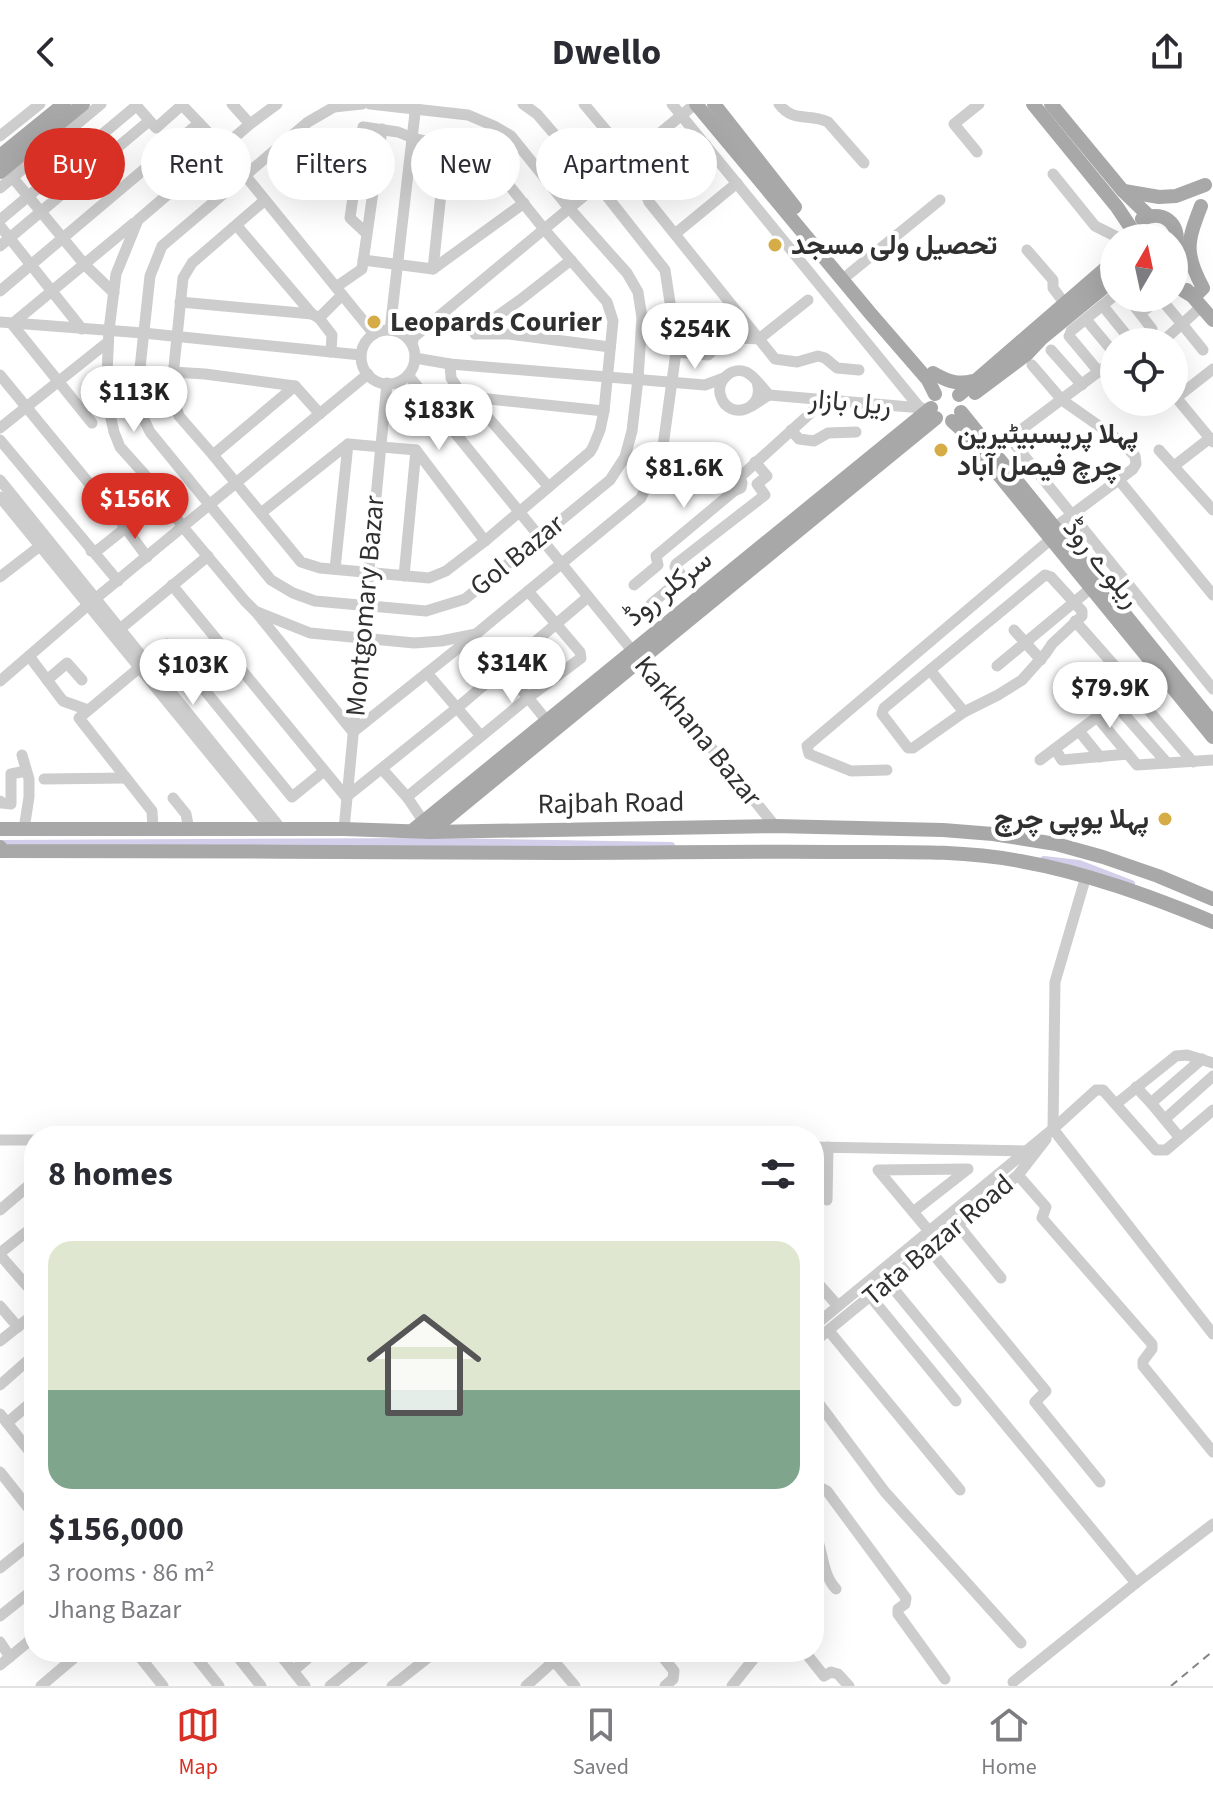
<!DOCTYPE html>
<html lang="en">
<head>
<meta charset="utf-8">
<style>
	body { margin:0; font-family:"Source Sans 3",Vazirmatn,sans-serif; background:#f7f7f7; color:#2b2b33; height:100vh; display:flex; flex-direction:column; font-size:30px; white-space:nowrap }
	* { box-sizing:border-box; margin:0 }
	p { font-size:26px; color:#7c7c81 }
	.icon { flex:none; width:44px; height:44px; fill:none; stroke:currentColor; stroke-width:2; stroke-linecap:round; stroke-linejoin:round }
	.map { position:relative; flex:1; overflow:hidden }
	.sheet { position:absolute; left:24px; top:1022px; width:800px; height:536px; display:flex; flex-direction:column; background:#fff; border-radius:32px; box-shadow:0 8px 32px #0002 }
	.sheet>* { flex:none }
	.banner { position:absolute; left:24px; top:24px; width:800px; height:72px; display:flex; gap:16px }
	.needle { width:52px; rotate:9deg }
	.tools { position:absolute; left:1100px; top:120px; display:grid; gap:16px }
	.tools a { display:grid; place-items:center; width:88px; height:88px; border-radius:50%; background:#fff; box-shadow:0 8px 32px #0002; font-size:40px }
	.price { position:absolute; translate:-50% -68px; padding:0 18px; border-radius:28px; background:#fff; color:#222; font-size:26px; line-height:52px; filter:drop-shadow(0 2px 4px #0008) }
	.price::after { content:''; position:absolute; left:50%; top:48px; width:24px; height:18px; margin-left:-12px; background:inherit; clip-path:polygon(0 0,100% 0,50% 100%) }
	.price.on { background:#d93025; color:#fff }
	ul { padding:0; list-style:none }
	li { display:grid; align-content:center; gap:16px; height:424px; padding:0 24px }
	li+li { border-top:2px solid #e1e1e2 }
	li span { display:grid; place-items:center; height:248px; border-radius:24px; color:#555 }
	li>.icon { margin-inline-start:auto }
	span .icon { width:144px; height:144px; fill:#fffc; stroke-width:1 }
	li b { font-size:34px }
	h2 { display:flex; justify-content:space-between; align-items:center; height:96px; padding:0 24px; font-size:34px }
	.tag { padding:0 28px; border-radius:36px; background:#fff; box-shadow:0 8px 32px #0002; font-size:28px; line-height:72px }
	.tag.on { background:#d93025; color:#fff }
	header { display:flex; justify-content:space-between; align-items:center; height:104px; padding:0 24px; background:#fff; font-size:36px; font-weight:700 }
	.dock { display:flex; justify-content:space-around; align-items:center; height:112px; border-top:2px solid #e1e1e2; background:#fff; font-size:22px; color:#7c7c81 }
	.dock a { display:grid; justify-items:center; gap:4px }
	.dock .on { color:#d93025 }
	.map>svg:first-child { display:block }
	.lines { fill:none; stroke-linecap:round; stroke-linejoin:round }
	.canal { stroke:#d3cee9; stroke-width:8 }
	.minor { stroke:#cdcdcd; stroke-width:11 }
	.major { stroke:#a8a8a8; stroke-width:14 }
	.rail { stroke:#858585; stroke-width:2; stroke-dasharray:8 6; stroke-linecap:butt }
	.poi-dot { fill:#d5ac45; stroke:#fff; stroke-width:3 }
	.labels { text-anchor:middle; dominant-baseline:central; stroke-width:8; stroke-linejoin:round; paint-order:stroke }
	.poi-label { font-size:28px; font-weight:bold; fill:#303030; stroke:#fff; text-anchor:start }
	.street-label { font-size:28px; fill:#303030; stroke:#fff }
</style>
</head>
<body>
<header><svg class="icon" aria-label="back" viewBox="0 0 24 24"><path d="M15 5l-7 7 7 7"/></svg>Dwello<svg class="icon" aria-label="share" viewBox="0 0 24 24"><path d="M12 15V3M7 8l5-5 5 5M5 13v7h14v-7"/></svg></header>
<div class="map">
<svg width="1213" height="1582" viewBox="0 0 1213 1582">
	<rect width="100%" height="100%" fill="#fff"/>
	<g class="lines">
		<!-- canal -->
		<g class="canal">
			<path d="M 0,740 L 437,738 L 671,742"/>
			<path d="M 1044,756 L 1079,760 L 1131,780"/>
		</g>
		<!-- minor -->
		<g class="minor">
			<path d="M 135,0 L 156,24 L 182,1"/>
			<path d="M 181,0 L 223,44 L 374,230"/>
			<path d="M 232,0 L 250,20"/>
			<path d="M 277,0 L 250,20 L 138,116 L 116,170 L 109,226 L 106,292 L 114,328 L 120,343 L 146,372 L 183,423 L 245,497 L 255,507 L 310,529 L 414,539 L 441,537 L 476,530 L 641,394 L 656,362 L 663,342 L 676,248 L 675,231 L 665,166 L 598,81 L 537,10 L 523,0"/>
			<path d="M 362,0 L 334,3 L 308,18 L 162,142 L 150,172 L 139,273 L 139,305 L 150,328 L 271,476 L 293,489 L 315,497 L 426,507 L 465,495 L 610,376 L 625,353 L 632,327 L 638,275 L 642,214 L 638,188 L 627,169 L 569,104 L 511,32 L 494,22 L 468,11 L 370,0"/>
			<path d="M 584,0 L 630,55"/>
			<path d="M 672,0 L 920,304"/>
			<path d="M 779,0 C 793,19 809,9 828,18 L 864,59"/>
			<path d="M 0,32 L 40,0"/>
			<path d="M 706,41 L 649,89 L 647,93 L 649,98 L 775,255 L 797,258 L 818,252 L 825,254 L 837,264 L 859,266"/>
			<path d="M 977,48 L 954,20 L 979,0"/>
			<path d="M 1053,70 L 1095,122 L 1119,134"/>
			<path d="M 13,74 L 85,161 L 114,189"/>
			<path d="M 0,84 L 101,0"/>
			<path d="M 265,96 L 192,159 L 183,174 L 172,282 L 175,300 L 179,312 L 213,351 L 301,458 L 320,464 L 429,474 L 446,467 L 485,437 L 590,348 L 593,343 L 600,326 L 604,307 L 613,217 L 607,198 L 544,125 L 488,55 L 475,47 L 446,42 L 413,34 L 398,28 L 363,23 L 350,114 L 366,129"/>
			<path d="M 0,116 L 136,2"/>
			<path d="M 0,122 L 82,225"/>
			<path d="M 237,122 L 312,210 L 319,214 L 332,231 L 331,248"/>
			<path d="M 675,130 L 737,79"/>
			<path d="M 0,142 L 149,17"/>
			<path d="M 1027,146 L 1053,176 L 1053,184 L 1065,200"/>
			<path d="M 363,156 L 433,165 L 524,99"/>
			<path d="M 433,165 L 446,42"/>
			<path d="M 849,170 L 940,96"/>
			<path d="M 336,183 L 362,165 L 382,25"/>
			<path d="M 0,187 L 199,19"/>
			<path d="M 1128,194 L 1152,225 L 1137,238"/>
			<path d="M 1160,194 L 1182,220 L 1202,202"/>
			<path d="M 180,198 L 312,210"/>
			<path d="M 1103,202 L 1132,238"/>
			<path d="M 1140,209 L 1161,195"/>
			<path d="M 319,214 L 342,191"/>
			<path d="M 0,218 L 143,229 L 361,251"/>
			<path d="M 1089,219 L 1114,249"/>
			<path d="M 390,226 L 416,0"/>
			<circle cx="388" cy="253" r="27"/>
			<path d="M 1071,227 L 1114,192"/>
			<path d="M 475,230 L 475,228 L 520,196 L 571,156"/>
			<path d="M 476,230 L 508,230 L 610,243"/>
			<path d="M 1069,232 L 1099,268"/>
			<path d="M 1163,237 L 1182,220 L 1203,246"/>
			<path d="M 412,239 L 414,233 L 695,0"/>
			<path d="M 1051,246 L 1082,281"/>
			<path d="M 676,248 L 708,251 C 712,248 714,244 718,241 C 728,231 746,235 759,235 L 808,196"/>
			<path d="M 415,254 L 450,260 L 705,281 L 724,274"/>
			<path d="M 1114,256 L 1014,331 L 1013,338 L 1213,585"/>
			<path d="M 450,260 L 451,274 L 461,289 L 478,302 L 548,382"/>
			<path d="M 1032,261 L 1062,296 L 1119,336 L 1135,352 L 1136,360 L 1133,365 L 1054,424"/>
			<path d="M 173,268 L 205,270 L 295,282 L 320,310"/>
			<path d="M 0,271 L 125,423 L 147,453"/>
			<path d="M 408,271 L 775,722"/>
			<path d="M 757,278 C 766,306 729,317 721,293 C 715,278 731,262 746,268 C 755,272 762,284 769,291"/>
			<path d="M 1174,291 L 1213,338"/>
			<path d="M 470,293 L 604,307"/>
			<path d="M 1176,294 L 1213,265"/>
			<path d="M 752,302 L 769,291 L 922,304"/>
			<path d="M 92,319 L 12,220 L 134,119"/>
			<path d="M 0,324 L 108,238"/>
			<path d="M 791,326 L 799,335 L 814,337 L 828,329 L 856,328"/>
			<path d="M 0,336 L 118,477"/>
			<path d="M 1159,346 L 1213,406"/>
			<path d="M 213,351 L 295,282"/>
			<path d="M 1174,362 L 1210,334"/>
			<path d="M 0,376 L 282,726"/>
			<path d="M 1119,376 L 1213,491"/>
			<path d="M 0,393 L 272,726"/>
			<path d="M 261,409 L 348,340 L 416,346 L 485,437"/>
			<path d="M 91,447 L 98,446 L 163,394"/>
			<path d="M 335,465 L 348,340"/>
			<path d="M 1045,471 L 1051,473 L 1082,507 L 1082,512 L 1052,540 L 1046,549 L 1022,576 L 998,591 L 964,608 L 913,644 L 908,644 L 882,610 L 884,604 Z"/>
			<path d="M 404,472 L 416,346"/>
			<path d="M 0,473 L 40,442"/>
			<path d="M 172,481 L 346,693 L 457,604 L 588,493"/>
			<path d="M 634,481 L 658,461 L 656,452 L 734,387 L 741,384 L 742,379 L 740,373 L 825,296"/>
			<path d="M 651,500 L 682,474 L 683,473 L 675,463 L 676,460 L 765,391 L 757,380 L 767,372 L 755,358"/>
			<path d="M 256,508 L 353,628 L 472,533"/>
			<path d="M 1075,517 L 1135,585"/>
			<path d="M 120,525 L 208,452"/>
			<path d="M 1014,526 L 1041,556"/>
			<path d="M 29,552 L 63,597 L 88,606"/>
			<path d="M 147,557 L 167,540 L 292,693 L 324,667"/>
			<path d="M 997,562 L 1090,485"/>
			<path d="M 139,564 L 79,614 L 152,707 L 153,725"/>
			<path d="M 504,564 L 547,617"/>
			<path d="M 930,566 L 964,608"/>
			<path d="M 427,569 L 481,632"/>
			<path d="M 47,576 L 67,559 L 82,576"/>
			<path d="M 0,577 L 95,495 L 368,270"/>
			<path d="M 1132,587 L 1193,658"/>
			<path d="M 1115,600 L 1167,659"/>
			<path d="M 1097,613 L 1137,661 L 1213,656"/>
			<path d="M 1079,627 L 1100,653"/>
			<path d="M 1055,645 L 1062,656 L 1128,650"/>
			<path d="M 22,651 L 29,675 L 29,693 L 24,725"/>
			<path d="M 1040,656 L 1158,567"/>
			<path d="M 382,665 L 407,693 L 428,724"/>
			<path d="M 887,666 L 851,667 L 809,650 L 807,642 L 1050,436"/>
			<path d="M 44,675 L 126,674"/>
			<path d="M 407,693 L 529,593 L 581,554 L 580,548 L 528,487"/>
			<path d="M 173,694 L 186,710 L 189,726"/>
			<path d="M 0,697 L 2,699 L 11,700 L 11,670 L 26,667"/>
			<path d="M 344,725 L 387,279"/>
			<path d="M 1136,983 L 1151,999 L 1202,955"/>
			<path d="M 1151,999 L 1180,1034"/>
			<path d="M 1116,1000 L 1176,952 L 1187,951 L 1213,959"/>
			<path d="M 1165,1015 L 1213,972"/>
			<path d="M 1053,1025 L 1213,1230"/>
			<path d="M 1053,1025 L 1055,878 L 1086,772"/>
			<path d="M 0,1036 L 34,1036"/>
			<path d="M 814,1043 L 1025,1047"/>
			<path d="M 1018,1071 L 1046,1103 L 1042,1114 L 1152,1240 L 1152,1245 L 1143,1257 L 1143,1262 L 1213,1348"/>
			<path d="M 827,1096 L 828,1043"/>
			<path d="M 0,1106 L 34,1077"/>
			<path d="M 913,1108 L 968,1065 L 878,1066 L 929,1127"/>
			<path d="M 958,1121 L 1001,1174"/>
			<path d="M 929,1145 L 1046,1287 L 1035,1298 L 1100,1378"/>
			<path d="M 0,1149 L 34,1122"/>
			<path d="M 0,1151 L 34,1190"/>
			<path d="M 814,1175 L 838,1202"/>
			<path d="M 888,1178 L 1136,1479"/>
			<path d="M 870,1192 L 956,1297"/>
			<path d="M 0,1202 L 18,1223"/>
			<path d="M 814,1222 L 1053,1025 L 1096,986 L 1103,986 L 1156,1046 L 1166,1046 L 1213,1006"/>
			<path d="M 829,1227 L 960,1386"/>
			<path d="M 0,1237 L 34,1210"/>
			<path d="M 814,1238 L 1018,1071 L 1046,1035"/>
			<path d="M 0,1281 L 34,1251"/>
			<path d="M 814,1293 L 885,1388 L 1021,1539"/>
			<path d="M 0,1310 L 34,1353"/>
			<path d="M 7,1319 L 34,1296"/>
			<path d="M 0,1368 L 34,1411"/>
			<path d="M 814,1380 L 827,1387 L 906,1494 L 905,1500 L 898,1505 L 898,1510 L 945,1575"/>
			<path d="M 814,1428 C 824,1446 821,1469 836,1485"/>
			<path d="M 0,1464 L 34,1437"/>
			<path d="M 0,1512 L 34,1485"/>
			<path d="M 0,1538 L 10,1553"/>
			<path d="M 136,1548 L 163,1582"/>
			<path d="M 192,1548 L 219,1582"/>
			<path d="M 234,1548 L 261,1582"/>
			<path d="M 278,1548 L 305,1582"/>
			<path d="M 659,1548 L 674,1567 L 673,1575 L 665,1582"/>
			<path d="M 805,1548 L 824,1572 L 831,1568 L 838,1570 L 849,1582"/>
			<path d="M 554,1557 L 575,1582"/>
			<path d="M 0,1561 L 34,1533"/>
			<path d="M 293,1567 L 315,1548"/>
			<path d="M 1013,1578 L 1136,1479 L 1213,1420"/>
			<path d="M 41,1582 L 81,1548"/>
			<path d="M 330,1582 L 372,1548"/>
			<path d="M 392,1582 L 435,1548"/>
			<path d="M 526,1582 L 554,1557 L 555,1548"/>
			<path d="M 732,1582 L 759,1548"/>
		</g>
		<!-- major -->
		<g class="major">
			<path d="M 696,0 L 870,209 L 928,276 L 935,290"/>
			<path d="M 714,0 L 795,103"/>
			<path d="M 1033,0 L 1117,103 L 1133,127"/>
			<path d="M 1051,0 L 1123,87 L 1149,112"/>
			<path d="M 0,52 L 64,0"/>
			<path d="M 0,68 L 83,0"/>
			<path d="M 1124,87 L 1159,93 L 1176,92 L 1205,81"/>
			<path d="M 1142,115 C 1166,104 1184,124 1174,147"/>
			<path d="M 1174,181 L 1194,193 L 1203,184 C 1184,149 1187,138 1201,102"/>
			<path d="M 1187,186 L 1213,216"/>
			<path d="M 933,269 C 947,277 957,281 973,277"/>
			<path d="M 975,289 L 1027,250 L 1042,234 L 1114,175"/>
			<path d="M 959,291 L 1114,157"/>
			<path d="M 961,308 L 1213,619"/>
			<path d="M 952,317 L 962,326 L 1213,633"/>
			<path d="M 0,725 L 344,725 L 430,728 L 775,722 L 943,726 L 993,730 L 1056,740 L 1103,753 L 1158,772 L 1213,795"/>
			<path d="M 412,727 L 931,304"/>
			<path d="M 430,728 L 936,314"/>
			<path d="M 0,743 L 0,747 C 186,747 373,748 559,749 C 654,749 748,747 842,748 C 901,748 962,746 1020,757 C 1087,769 1150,792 1213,818"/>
		</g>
		<!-- rail -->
		<path class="rail" d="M 1171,1582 L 1213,1547"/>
	</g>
	<!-- markers -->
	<g class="poi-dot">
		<circle cx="775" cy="141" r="8"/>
		<circle cx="374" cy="218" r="8"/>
		<circle cx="941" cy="346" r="8"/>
		<circle cx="1165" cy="715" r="8"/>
	</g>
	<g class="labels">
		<!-- poi labels -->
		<g class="poi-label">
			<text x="791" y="141">تحصیل ولی مسجد</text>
			<text x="390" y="218">Leopards Courier</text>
			<text x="957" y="330">پہلا پریسبیٹیرین<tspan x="957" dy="32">چرچ فیصل آباد</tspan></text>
			<text x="1149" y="715" text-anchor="end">پہلا یوپی چرچ</text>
		</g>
		<!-- street labels -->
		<g class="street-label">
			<text transform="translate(850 298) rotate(5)">ریل بازار</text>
			<text transform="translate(517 451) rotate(-39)">Gol Bazar</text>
			<text transform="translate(1102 459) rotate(51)">ریلوے روڈ</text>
			<text transform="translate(668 484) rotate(-39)">سرکلر روڈ</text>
			<text transform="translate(365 502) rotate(-85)">Montgomary Bazar</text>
			<text transform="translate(698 627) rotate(51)">Karkhana Bazar</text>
			<text transform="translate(611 699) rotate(-1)">Rajbah Road</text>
			<text transform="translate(938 1136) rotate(-40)">Tata Bazar Road</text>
		</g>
	</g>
</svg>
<div class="tools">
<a><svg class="needle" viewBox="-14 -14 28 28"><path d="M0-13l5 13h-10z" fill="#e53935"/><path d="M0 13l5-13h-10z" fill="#7c7c81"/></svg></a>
<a><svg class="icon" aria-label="locate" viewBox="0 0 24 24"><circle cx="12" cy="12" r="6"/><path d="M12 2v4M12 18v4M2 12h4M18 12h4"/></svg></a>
</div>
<b class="price" style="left:695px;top:267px">$254K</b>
<b class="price" style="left:134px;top:330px">$113K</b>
<b class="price" style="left:439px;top:348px">$183K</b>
<b class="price" style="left:684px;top:406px">$81.6K</b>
<b class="price on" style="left:135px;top:437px">$156K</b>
<b class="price" style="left:512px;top:601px">$314K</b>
<b class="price" style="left:193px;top:603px">$103K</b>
<b class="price" style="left:1110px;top:626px">$79.9K</b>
<div class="banner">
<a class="tag on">Buy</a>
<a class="tag">Rent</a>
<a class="tag">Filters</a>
<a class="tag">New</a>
<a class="tag">Apartment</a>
</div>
<section class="sheet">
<h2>8 homes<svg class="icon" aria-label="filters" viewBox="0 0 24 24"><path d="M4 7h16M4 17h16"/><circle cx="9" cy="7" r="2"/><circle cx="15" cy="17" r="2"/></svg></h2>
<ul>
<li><span style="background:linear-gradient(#dfe7d0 60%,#7fa58c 0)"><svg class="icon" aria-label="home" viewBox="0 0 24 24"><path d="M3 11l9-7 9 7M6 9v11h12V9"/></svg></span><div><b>$156,000</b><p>3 rooms · 86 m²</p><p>Jhang Bazar</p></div></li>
</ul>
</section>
</div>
<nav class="dock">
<a class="on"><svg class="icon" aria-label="map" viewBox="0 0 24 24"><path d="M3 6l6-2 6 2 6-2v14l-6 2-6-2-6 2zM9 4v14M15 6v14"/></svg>Map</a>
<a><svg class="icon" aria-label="saved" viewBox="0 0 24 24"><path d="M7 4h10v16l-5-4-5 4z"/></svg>Saved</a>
<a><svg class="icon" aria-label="home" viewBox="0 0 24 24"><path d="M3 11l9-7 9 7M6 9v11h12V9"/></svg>Home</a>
</nav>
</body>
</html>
